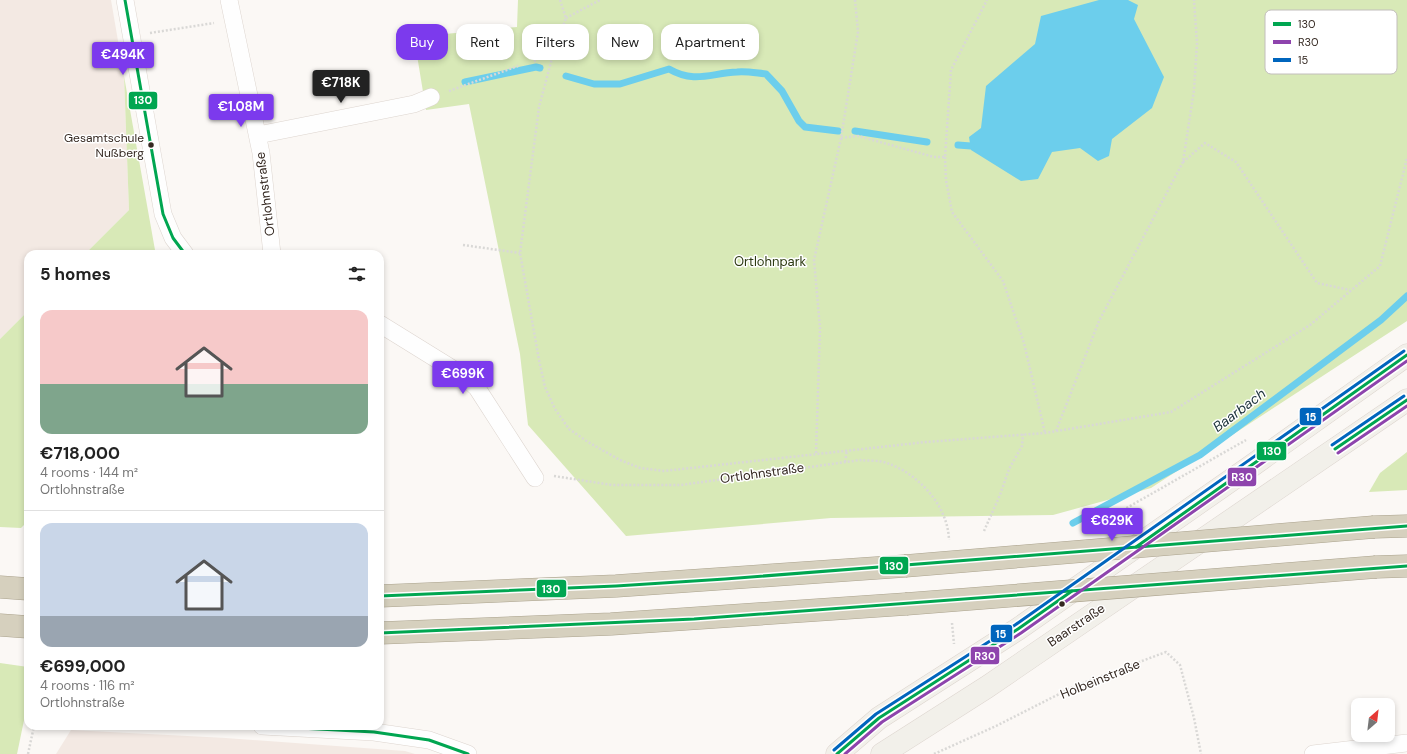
<!DOCTYPE html>
<html lang="en">
<head>
<meta charset="utf-8">
<style>
	body { margin:0; font-family:"DM Sans",sans-serif; background:#f6f6f6; color:#222; height:100vh; display:flex; flex-direction:column; font-size:15px; white-space:nowrap }
	* { box-sizing:border-box; margin:0 }
	p { font-size:13px; color:#767676 }
	.icon { flex:none; width:22px; height:22px; fill:none; stroke:currentColor; stroke-width:2; stroke-linecap:round; stroke-linejoin:round }
	.map { position:relative; flex:1; overflow:hidden }
	.side { position:absolute; left:24px; top:250px; width:360px; height:480px; display:flex; flex-direction:column; background:#fff; border-radius:12px; box-shadow:0 2px 6px #0003 }
	.side>* { flex:none }
	.hud { position:absolute; left:396px; top:24px; width:380px; height:36px; display:flex; gap:8px }
	.needle { width:26px; rotate:28deg }
	.fabs { position:absolute; left:1351px; top:698px; display:grid; gap:8px }
	.fabs a { display:grid; place-items:center; width:44px; height:44px; border-radius:8px; background:#fff; box-shadow:0 2px 6px #0003; font-size:20px }
	.price { position:absolute; translate:-50% -34px; padding:0 9px; border-radius:4px; background:#7c3aed; color:#fff; font-size:13px; line-height:26px; filter:drop-shadow(0 1px 2px #0008) }
	.price::after { content:''; position:absolute; left:50%; top:24px; width:12px; height:9px; margin-left:-6px; background:inherit; clip-path:polygon(0 0,100% 0,50% 100%) }
	.price.on { background:#222; color:#fff }
	ul { padding:0; list-style:none }
	li { display:grid; align-content:center; gap:8px; height:212px; padding:0 16px }
	li+li { border-top:1px solid #e0e0e0 }
	li span { display:grid; place-items:center; height:124px; border-radius:12px; color:#555 }
	li>.icon { margin-inline-start:auto }
	span .icon { width:72px; height:72px; fill:#fffc; stroke-width:1 }
	li b { font-size:17px }
	h2 { display:flex; justify-content:space-between; align-items:center; height:48px; padding:0 16px; font-size:17px }
	.tag { padding:0 14px; border-radius:12px; background:#fff; box-shadow:0 2px 6px #0003; font-size:14px; line-height:36px }
	.tag.on { background:#7c3aed; color:#fff }
	.map>svg:first-child { display:block }
	.built { fill:#f3e9e3 }
	.green { fill:#d8e9b7 }
	.water { fill:#6cceec }
	.lines { fill:none; stroke-linecap:round; stroke-linejoin:round }
	.stream { stroke:#6cceec; stroke-width:7 }
	.street-casing { stroke:#ddd5cf; stroke-width:18 }
	.secondary-casing { stroke:#ddd5cf; stroke-width:23 }
	.highway-casing { stroke:#aba38e; stroke-width:23 }
	.path { stroke:#d9d8d6; stroke-width:2.5; stroke-dasharray:2 2; stroke-linecap:butt }
	.street { stroke:#fefefe; stroke-width:17 }
	.secondary { stroke:#f2f0ea; stroke-width:22 }
	.highway { stroke:#d6d0be; stroke-width:22 }
	.highway-bridge-casing { stroke:#aba38e; stroke-width:23; stroke-linecap:butt }
	.highway-bridge { stroke:#d6d0be; stroke-width:22 }
	.bus-1-casing { stroke:#fff; stroke-width:6 }
	.bus-2-casing { stroke:#fff; stroke-width:6 }
	.bus-3-casing { stroke:#fff; stroke-width:6 }
	.bus-1 { stroke:#00a651; stroke-width:3 }
	.bus-2 { stroke:#8e44ad; stroke-width:3 }
	.bus-3 { stroke:#0065bd; stroke-width:3 }
	.bus-dot { fill:#342821; stroke:#fff; stroke-width:1.5 }
	.labels { text-anchor:middle; dominant-baseline:central; stroke-width:3; stroke-linejoin:round; paint-order:stroke }
	.bus-label { font-size:12px; fill:#342821; stroke:#fff; text-anchor:end }
	.street-label { font-size:13px; fill:#342821; stroke:#fff }
	.park-label { font-size:13px; fill:#2e3b13; stroke:#fff }
	.water-label { font-size:14px; font-style:italic; fill:#1c323a; stroke:#fff }
	.key { fill:#fff; stroke:#c2bebc; stroke-width:1 }
	.key-label { font-size:11px; fill:#342821 }
	.line-badge { stroke:#fff; stroke-width:1.5 }
	.badge-label { font-size:11px; text-anchor:middle; font-weight:bold; fill:#fff }
</style>
</head>
<body>
<div class="map">
<svg width="1407" height="754" viewBox="0 0 1407 754">
	<rect width="100%" height="100%" fill="#fbf8f5"/>
	<!-- built -->
	<g class="built">
		<path d="M 0,0 L 111,0 L 124,76 L 129,210 L 85,254 L 28,254 L 28,311 L 0,339 Z"/>
		<path d="M 71,730 L 226,738 L 405,751 L 415,754 L 56,754 Z"/>
	</g>
	<!-- green -->
	<g class="green">
		<path d="M 518,0 L 1407,0 L 1407,321 L 1151,488 L 1053,515 L 831,518 L 626,536 L 528,425 L 520,354 L 469,104 L 426,110 L 414,37 L 517,27 Z"/>
		<path d="M 124,76 L 155,250 L 158,254 L 85,254 L 129,210 Z"/>
		<path d="M 28,311 L 28,521 L 21,528 L 0,527 L 0,339 Z"/>
		<path d="M 1407,452 L 1407,490 L 1369,492 L 1380,473 Z"/>
		<path d="M 0,663 L 28,667 L 28,701 L 17,754 L 0,754 Z"/>
	</g>
	<!-- water -->
	<path class="water" d="M 1099,0 L 1128,0 L 1138,5 L 1134,19 L 1164,77 L 1152,108 L 1112,139 L 1109,156 L 1098,161 L 1080,148 L 1052,152 L 1038,179 L 1021,181 L 971,150 L 969,137 L 981,128 L 986,86 L 1035,44 L 1041,16 Z"/>
	<g class="lines">
		<!-- stream -->
		<g class="stream">
			<path d="M 566,76 L 594,84 L 620,84 L 669,69 C 695,84 711,73 737,72 C 746,71 756,73 766,74 L 782,91 L 799,121 L 805,127 L 838,131"/>
			<path d="M 465,82 L 536,67 L 540,68"/>
			<path d="M 855,131 L 927,142"/>
			<path d="M 958,145 L 971,146"/>
			<path d="M 1073,523 L 1200,455 L 1381,320 L 1407,296"/>
		</g>
		<!-- street casing -->
		<g class="street-casing">
			<g id="street">
				<path d="M 125,0 L 163,214 L 173,238 L 185,254"/>
				<path d="M 229,0 L 261,153 L 272,254"/>
				<path d="M 258,135 L 414,104 L 431,97"/>
				<path d="M 380,324 L 464,376 L 477,388 L 535,478"/>
				<path d="M 262,726 L 374,732 L 429,740 L 468,754"/>
				<path d="M 1313,754 L 1407,743"/>
			</g>
		</g>
		<!-- secondary casing -->
		<g class="secondary-casing">
			<g id="secondary">
				<path d="M 837,754 L 879,718 L 1018,629 L 1250,467 L 1407,355"/>
				<path d="M 882,754 L 987,687 L 1407,400"/>
			</g>
		</g>
		<!-- highway casing -->
		<g class="highway-casing">
			<g id="highway">
				<path d="M 1374,527 L 1407,526"/>
				<path d="M 1376,567 L 1407,566"/>
				<path d="M 0,587 L 28,589"/>
				<path d="M 380,596 L 616,586 L 905,566"/>
				<path d="M 0,625 L 28,627"/>
				<path d="M 380,633 L 611,624 L 906,604"/>
			</g>
		</g>
		<!-- path -->
		<g class="path">
			<path d="M 560,0 L 566,18 L 554,51 L 539,107 L 520,253 L 539,360 L 545,387 L 555,409 L 569,429 L 588,442 L 620,460 L 640,468 L 664,471 L 926,442 L 1045,433 L 1171,412 L 1310,325 L 1380,266 L 1407,158"/>
			<path d="M 566,18 L 600,0"/>
			<path d="M 150,33 L 214,23"/>
			<path d="M 534,61 L 554,52"/>
			<path d="M 449,91 L 518,66"/>
			<path d="M 841,138 L 858,136 L 934,157 L 945,157 L 951,70 L 987,0"/>
			<path d="M 945,157 L 946,180 L 952,212 L 1003,281 L 1024,343 L 1045,433"/>
			<path d="M 1183,162 L 1205,143 L 1236,162 L 1317,283 L 1350,290"/>
			<path d="M 463,245 L 520,253"/>
			<path d="M 1056,431 L 1099,321 L 1183,162 L 1194,90 L 1197,43 L 1194,0"/>
			<path d="M 816,453 L 820,328 L 814,260 L 841,138 L 858,32 L 855,0"/>
			<path d="M 845,462 L 847,450"/>
			<path d="M 554,476 L 612,485 L 681,485 L 860,460 C 868,461 879,460 887,463 C 919,474 948,506 949,540"/>
			<path d="M 1109,518 L 1246,440"/>
			<path d="M 984,531 L 1000,495 L 1009,469 L 1022,446 L 1023,434"/>
			<path d="M 952,623 L 954,644"/>
			<path d="M 28,754 L 34,726"/>
			<path d="M 934,754 L 996,726 L 1075,686 L 1166,652 L 1180,665 L 1194,718 L 1201,754"/>
		</g>
		<!-- street -->
		<use href="#street" class="street"/>
		<!-- secondary -->
		<use href="#secondary" class="secondary"/>
		<!-- highway -->
		<use href="#highway" class="highway"/>
		<!-- highway-bridge casing -->
		<g class="highway-bridge-casing">
			<g id="highway-bridge">
				<path d="M 905,566 L 1374,527"/>
				<path d="M 906,604 L 1376,567"/>
			</g>
		</g>
		<!-- highway-bridge -->
		<use href="#highway-bridge" class="highway-bridge"/>
		<!-- bus-1 casing -->
		<g class="bus-1-casing">
			<g id="bus-1">
				<path d="M 125,0 L 163,214 L 173,238 L 185,254"/>
				<path d="M 1335,449 L 1407,400"/>
				<path d="M 1136,547 L 1407,355"/>
				<path d="M 380,596 L 616,586 L 725,579 L 1407,526"/>
				<path d="M 380,633 L 694,619 L 1407,566"/>
				<path d="M 262,726 L 374,732 L 429,740 L 468,754"/>
				<path d="M 837,754 L 879,718 L 1018,629 L 1072,591"/>
			</g>
		</g>
		<!-- bus-2 casing -->
		<g class="bus-2-casing">
			<g id="bus-2">
				<path d="M 1338,453 L 1407,406"/>
				<path d="M 845,754 L 882,722 L 1021,633 L 1407,361"/>
			</g>
		</g>
		<!-- bus-3 casing -->
		<g class="bus-3-casing">
			<g id="bus-3">
				<path d="M 1332,445 L 1404,396"/>
				<path d="M 834,750 L 876,714 L 1015,625 L 1404,351"/>
			</g>
		</g>
		<!-- bus-1 -->
		<use href="#bus-1" class="bus-1"/>
		<!-- bus-2 -->
		<use href="#bus-2" class="bus-2"/>
		<!-- bus-3 -->
		<use href="#bus-3" class="bus-3"/>
	</g>
	<!-- markers -->
	<g class="bus-dot">
		<circle cx="151" cy="145" r="3.5"/>
		<circle cx="1062" cy="604" r="3.5"/>
	</g>
	<g class="labels">
		<!-- bus labels -->
		<g class="bus-label">
			<text x="144" y="138">Gesamtschule<tspan x="144" dy="15">Nußberg</tspan></text>
		</g>
		<!-- street labels -->
		<g class="street-label">
			<text transform="translate(265 194) rotate(-97)">Ortlohnstraße</text>
			<text transform="translate(762 473) rotate(-8)">Ortlohnstraße</text>
			<text transform="translate(1076 625) rotate(-34)">Baarstraße</text>
			<text transform="translate(1100 679) rotate(-22)">Holbeinstraße</text>
		</g>
		<!-- park labels -->
		<g class="park-label">
			<text x="770" y="261">Ortlohnpark</text>
		</g>
		<!-- water labels -->
		<g class="water-label">
			<text transform="translate(1239 410) rotate(-37)">Baarbach</text>
		</g>
	</g>
	<!-- legend -->
	<rect x="1265" y="10" width="132" height="64" rx="6" class="key"/>
	<rect x="1273" y="22" width="18" height="4" fill="#00a651"/>
	<rect x="1273" y="40" width="18" height="4" fill="#8e44ad"/>
	<rect x="1273" y="58" width="18" height="4" fill="#0065bd"/>
	<g class="key-label">
		<text x="1298" y="28">130</text>
		<text x="1298" y="46">R30</text>
		<text x="1298" y="64">15</text>
	</g>
	<g class="line-badge">
		<rect x="128" y="91" width="30" height="19" rx="4" fill="#00a651"/>
		<rect x="1299" y="407" width="23" height="19" rx="4" fill="#0065bd"/>
		<rect x="1256" y="441" width="31" height="20" rx="4" fill="#00a651"/>
		<rect x="1227" y="467" width="30" height="20" rx="4" fill="#8e44ad"/>
		<rect x="879" y="556" width="30" height="19" rx="4" fill="#00a651"/>
		<rect x="536" y="579" width="31" height="19" rx="4" fill="#00a651"/>
		<rect x="990" y="624" width="23" height="19" rx="4" fill="#0065bd"/>
		<rect x="970" y="646" width="30" height="19" rx="4" fill="#8e44ad"/>
	</g>
	<g class="badge-label">
		<text x="143" y="104">130</text>
		<text x="1311" y="421">15</text>
		<text x="1272" y="455">130</text>
		<text x="1242" y="481">R30</text>
		<text x="894" y="570">130</text>
		<text x="551" y="593">130</text>
		<text x="1001" y="638">15</text>
		<text x="985" y="660">R30</text>
	</g>
</svg>
<div class="fabs">
<a><svg class="needle" viewBox="-14 -14 28 28"><path d="M0-13l5 13h-10z" fill="#e53935"/><path d="M0 13l5-13h-10z" fill="#767676"/></svg></a>
</div>
<b class="price" style="left:123px;top:76px">€494K</b>
<b class="price on" style="left:341px;top:104px">€718K</b>
<b class="price" style="left:241px;top:128px">€1.08M</b>
<b class="price" style="left:463px;top:395px">€699K</b>
<b class="price" style="left:1112px;top:542px">€629K</b>
<div class="hud">
<a class="tag on">Buy</a>
<a class="tag">Rent</a>
<a class="tag">Filters</a>
<a class="tag">New</a>
<a class="tag">Apartment</a>
</div>
<section class="side">
<h2>5 homes<svg class="icon" aria-label="filters" viewBox="0 0 24 24"><path d="M4 7h16M4 17h16"/><circle cx="9" cy="7" r="2"/><circle cx="15" cy="17" r="2"/></svg></h2>
<ul>
<li><span style="background:linear-gradient(#f6c9c9 60%,#7fa58c 0)"><svg class="icon" aria-label="home" viewBox="0 0 24 24"><path d="M3 11l9-7 9 7M6 9v11h12V9"/></svg></span><div><b>€718,000</b><p>4 rooms · 144 m²</p><p>Ortlohnstraße</p></div></li>
<li><span style="background:linear-gradient(#c9d6e8 75%,#9aa5b1 0)"><svg class="icon" aria-label="home" viewBox="0 0 24 24"><path d="M3 11l9-7 9 7M6 9v11h12V9"/></svg></span><div><b>€699,000</b><p>4 rooms · 116 m²</p><p>Ortlohnstraße</p></div></li>
</ul>
</section>
</div>
</body>
</html>
